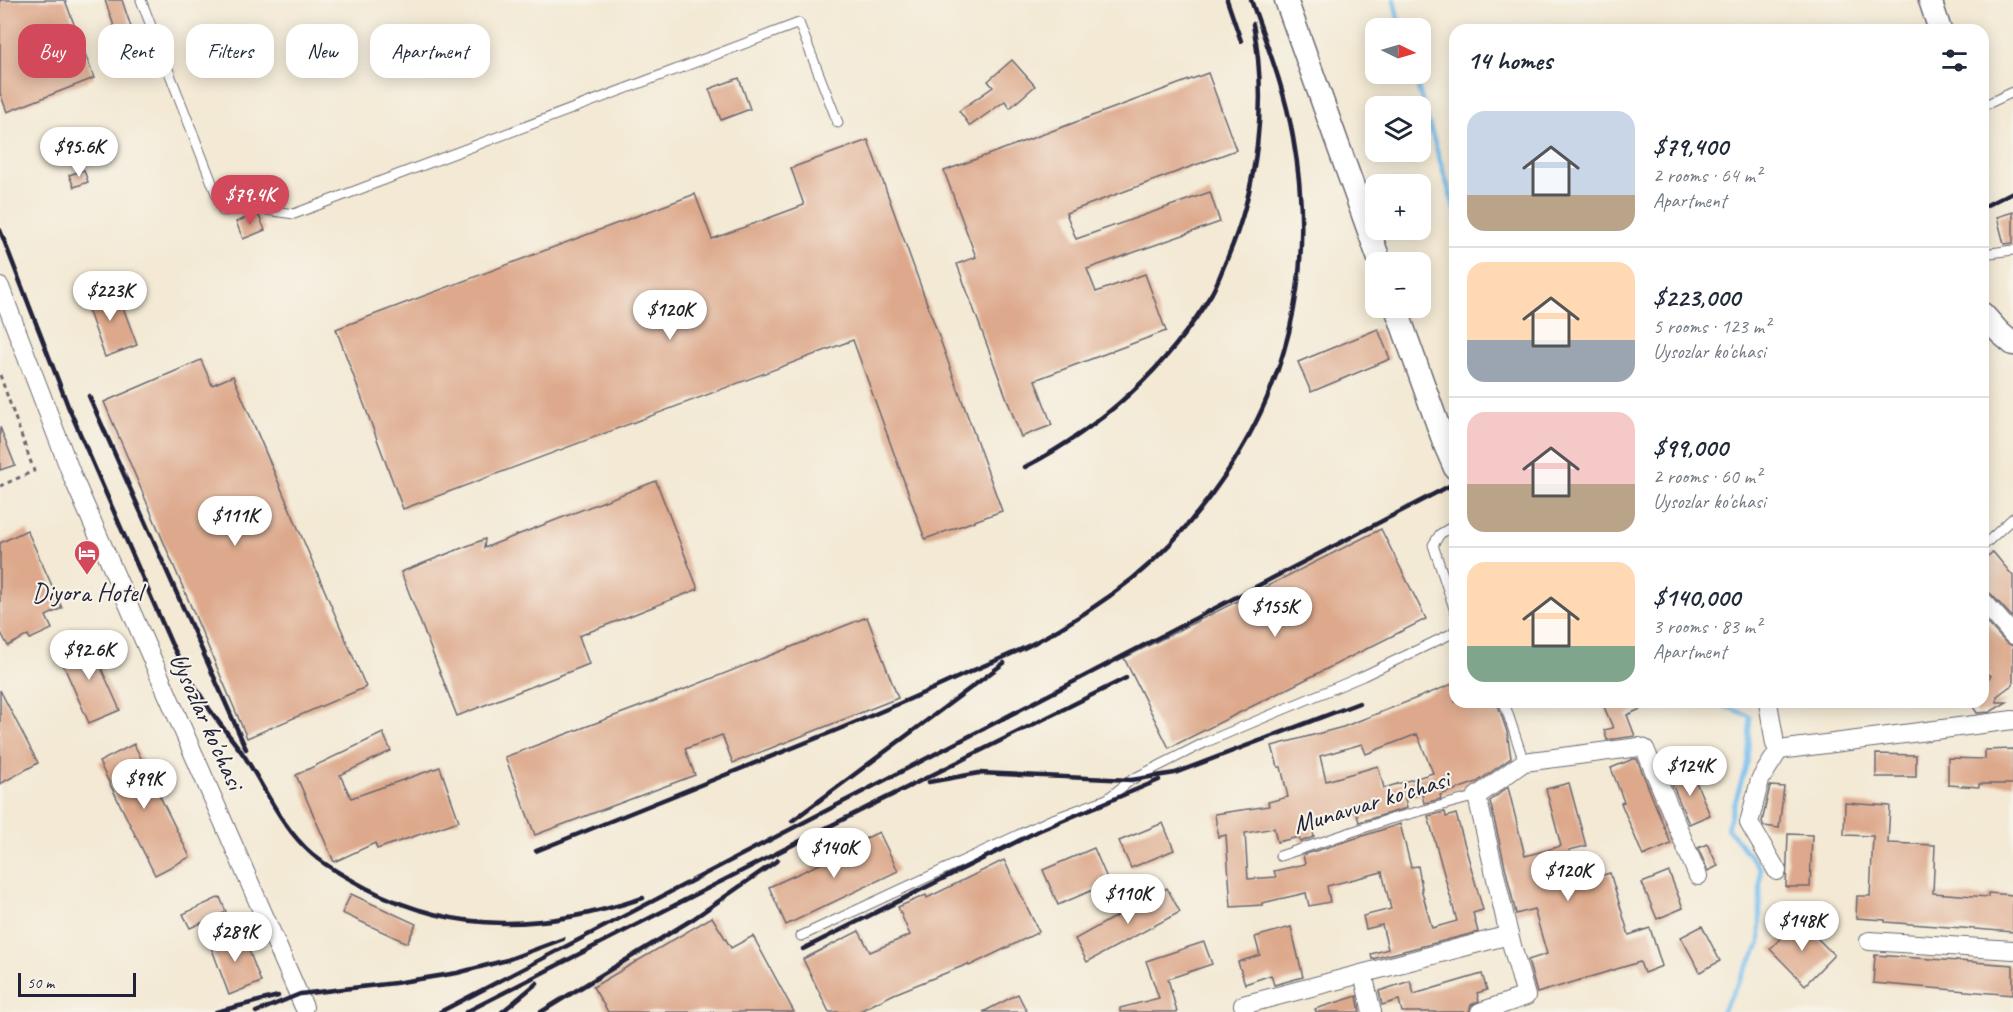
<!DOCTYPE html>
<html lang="en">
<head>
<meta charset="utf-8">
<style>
	body { margin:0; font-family:Caveat,sans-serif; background:#f2f2f3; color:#1f2937; height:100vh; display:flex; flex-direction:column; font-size:22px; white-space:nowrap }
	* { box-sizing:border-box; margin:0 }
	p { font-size:20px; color:#747a83 }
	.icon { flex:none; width:33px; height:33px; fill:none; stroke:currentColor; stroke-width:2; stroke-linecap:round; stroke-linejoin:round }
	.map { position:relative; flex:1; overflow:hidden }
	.drawer { position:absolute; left:1449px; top:24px; width:540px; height:684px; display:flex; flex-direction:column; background:#fff; border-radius:18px; box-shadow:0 3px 15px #0003 }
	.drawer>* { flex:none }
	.banner { position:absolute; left:18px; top:24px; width:570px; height:54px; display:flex; gap:12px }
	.needle { width:39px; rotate:95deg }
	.fabs { position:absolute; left:1365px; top:18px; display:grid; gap:12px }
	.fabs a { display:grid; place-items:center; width:66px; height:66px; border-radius:12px; background:#fff; box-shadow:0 3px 15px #0003; font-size:30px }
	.scale { position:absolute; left:18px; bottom:15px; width:118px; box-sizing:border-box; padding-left:6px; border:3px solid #22223b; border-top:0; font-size:16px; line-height:21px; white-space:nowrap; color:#22223b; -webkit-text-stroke:4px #f7f3e8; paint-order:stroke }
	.price { position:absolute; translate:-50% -51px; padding:0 14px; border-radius:21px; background:#fff; color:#222; font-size:20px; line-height:39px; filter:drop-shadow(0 2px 3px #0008) }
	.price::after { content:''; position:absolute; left:50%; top:36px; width:18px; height:14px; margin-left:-9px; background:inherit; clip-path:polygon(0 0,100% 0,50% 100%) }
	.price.current { background:#d1495b; color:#fff }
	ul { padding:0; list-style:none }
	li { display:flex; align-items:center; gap:18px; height:150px; padding:0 18px }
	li+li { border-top:2px solid #e0e1e3 }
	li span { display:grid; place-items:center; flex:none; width:168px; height:120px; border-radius:18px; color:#555 }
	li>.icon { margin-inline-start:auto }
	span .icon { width:72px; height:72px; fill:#fffc; stroke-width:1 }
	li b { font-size:26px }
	h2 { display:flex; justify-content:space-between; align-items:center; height:72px; padding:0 18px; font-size:26px }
	.tag { padding:0 21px; border-radius:18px; background:#fff; box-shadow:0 3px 15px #0003; font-size:21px; line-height:54px }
	.tag.current { background:#d1495b; color:#fff }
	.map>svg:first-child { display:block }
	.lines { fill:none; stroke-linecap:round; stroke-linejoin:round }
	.stream { stroke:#76bfef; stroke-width:4.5 }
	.building { fill:#dda88b; fill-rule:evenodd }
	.service-casing { stroke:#6b6871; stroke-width:11 }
	.minor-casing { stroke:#6b6871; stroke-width:20 }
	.tertiary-casing { stroke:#6b6871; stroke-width:25 }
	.path { stroke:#6b6871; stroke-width:3; stroke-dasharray:4.5 4.5; stroke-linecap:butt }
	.service { stroke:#fff; stroke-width:9 }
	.minor { stroke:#fff; stroke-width:18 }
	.tertiary { stroke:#fff; stroke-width:22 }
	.rail { stroke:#22223b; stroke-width:4.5 }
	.labels { text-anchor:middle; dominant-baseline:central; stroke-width:4.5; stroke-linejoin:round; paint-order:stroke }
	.poi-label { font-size:26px; fill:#22223b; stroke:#f7f3e8 }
	.street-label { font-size:26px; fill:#22223b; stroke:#f7f3e8 }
</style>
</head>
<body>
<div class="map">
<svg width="2013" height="1012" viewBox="0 0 2013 1012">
	<rect width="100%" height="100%" fill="#f7f3e8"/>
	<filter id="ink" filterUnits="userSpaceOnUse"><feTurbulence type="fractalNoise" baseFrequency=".0167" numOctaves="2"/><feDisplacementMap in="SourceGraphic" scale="12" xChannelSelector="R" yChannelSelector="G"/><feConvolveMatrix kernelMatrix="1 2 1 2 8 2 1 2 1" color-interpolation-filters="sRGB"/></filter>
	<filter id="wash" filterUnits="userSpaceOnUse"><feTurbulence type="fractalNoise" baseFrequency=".008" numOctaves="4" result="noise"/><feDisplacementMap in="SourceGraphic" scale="24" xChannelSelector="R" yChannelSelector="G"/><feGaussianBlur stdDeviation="1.35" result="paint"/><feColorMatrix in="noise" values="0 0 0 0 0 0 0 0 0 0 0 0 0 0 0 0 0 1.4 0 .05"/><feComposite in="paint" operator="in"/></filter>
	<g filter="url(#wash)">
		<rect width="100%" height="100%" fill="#f3e9d4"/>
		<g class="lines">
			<!-- stream -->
			<g class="stream">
				<path d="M 1394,0 L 1400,28"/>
				<path d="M 1414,74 L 1455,210"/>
				<path d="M 1713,702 L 1750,716 L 1748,760 L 1727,828 L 1760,868 L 1760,944 L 1722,1012"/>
			</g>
		</g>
		<g id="blocks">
			<!-- building -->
			<g class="building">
				<path d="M 0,0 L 65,0 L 94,78 L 7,112 L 0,93 Z"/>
				<path d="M 105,0 L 122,0 L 132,30 L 117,35 Z"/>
				<path d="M 1012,60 L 1035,86 L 1010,108 L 1005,101 L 970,126 L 959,111 L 993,87 L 988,81 Z"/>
				<path d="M 1208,73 L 1236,150 L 1066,213 L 1076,239 L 1210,192 L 1220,222 L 1087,269 L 1096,292 L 1145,274 L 1166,331 L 1035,380 L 1052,425 L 1021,437 L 957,264 L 976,257 L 944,171 Z"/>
				<path d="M 739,78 L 750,109 L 721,120 L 709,89 Z"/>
				<path d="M 868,140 L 1002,511 L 925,539 L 853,340 L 403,509 L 336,329 L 695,194 L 712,239 L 804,205 L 791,168 Z"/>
				<path d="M 84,170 L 88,182 L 74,187 L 69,175 Z"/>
				<path d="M 2013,212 L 2013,243 L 2004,244 L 1997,217 Z"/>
				<path d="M 254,215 L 259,216 L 265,230 L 243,239 L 236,222 Z"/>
				<path d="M 115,286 L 137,345 L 105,357 L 84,298 Z"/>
				<path d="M 1378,329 L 1390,359 L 1311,392 L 1298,362 Z"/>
				<path d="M 201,360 L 212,385 L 233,376 L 366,687 L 247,738 L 104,402 Z"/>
				<path d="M 0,427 L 15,465 L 0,470 Z"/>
				<path d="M 656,481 L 698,589 L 579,636 L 589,664 L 457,716 L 401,572 L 485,539 L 484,548 Z"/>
				<path d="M 1381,529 L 1426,619 L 1169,748 L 1124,658 Z"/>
				<path d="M 27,530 L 62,608 L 46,616 L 52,629 L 30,639 L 28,635 L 8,646 L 0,631 L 0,543 Z"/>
				<path d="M 1993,552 L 2013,576 L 2013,618 L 1991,594 L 1983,590 L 1983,560 Z"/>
				<path d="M 867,617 L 898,698 L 733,763 L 722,735 L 685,749 L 695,775 L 535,835 L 505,757 L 665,697 Z"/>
				<path d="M 1983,618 L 2005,642 L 2013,646 L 2013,684 L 1997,696 L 1997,702 L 2007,702 L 1990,712 L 1977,713 L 1970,702 L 1983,702 L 1983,683 L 1991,676 L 1983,668 Z"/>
				<path d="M 88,639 L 120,710 L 89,723 L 58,653 Z"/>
				<path d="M 1455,683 L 1455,702 L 1497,702 L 1507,732 L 1511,758 L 1477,782 L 1440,795 L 1441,799 L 1424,803 L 1422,794 L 1405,798 L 1407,808 L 1359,822 L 1356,811 L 1311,822 L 1314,837 L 1300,842 L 1299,837 L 1277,842 L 1274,828 L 1245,833 L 1248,879 L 1276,877 L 1274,871 L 1305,864 L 1303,855 L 1400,824 L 1411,867 L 1418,866 L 1422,888 L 1421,888 L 1432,928 L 1457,921 L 1428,816 L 1445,812 L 1446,817 L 1456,814 L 1483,910 L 1473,913 L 1478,932 L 1372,959 L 1371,954 L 1388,949 L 1382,925 L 1366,929 L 1363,916 L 1391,909 L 1382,872 L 1327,886 L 1330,902 L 1309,906 L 1306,893 L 1262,903 L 1262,905 L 1231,907 L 1226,835 L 1218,837 L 1215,814 L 1269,806 L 1268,802 L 1288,797 L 1281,767 L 1278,767 L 1272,746 L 1343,727 ZM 1417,734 L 1433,773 L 1384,788 L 1378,766 L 1326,781 L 1320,756 L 1362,744 L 1366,754 Z"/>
				<path d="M 0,690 L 38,763 L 0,784 Z"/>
				<path d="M 1602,702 L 1656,702 L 1627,715 L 1635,736 L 1607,740 L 1604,730 L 1613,728 Z"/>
				<path d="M 383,733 L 391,751 L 340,775 L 351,798 L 440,767 L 459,821 L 377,849 L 375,843 L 334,862 L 296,775 Z"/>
				<path d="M 134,744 L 190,857 L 155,875 L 99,762 Z"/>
				<path d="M 2013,749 L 2013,784 L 1979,784 L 1979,787 L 1948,785 L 1948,758 L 1985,759 L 1985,750 Z"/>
				<path d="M 1876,754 L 1916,755 L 1916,777 L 1876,777 Z"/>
				<path d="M 1633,759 L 1637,759 L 1671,844 L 1643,856 L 1621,803 L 1624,802 L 1611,768 Z"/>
				<path d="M 1691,770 L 1710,815 L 1689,824 L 1670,779 Z"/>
				<path d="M 1569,783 L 1586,846 L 1569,850 L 1576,874 L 1594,869 L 1596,877 L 1610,873 L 1629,935 L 1650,928 L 1662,966 L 1644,973 L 1640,962 L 1537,993 L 1528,960 L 1547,954 L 1534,909 L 1516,914 L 1490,801 L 1508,787 L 1525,856 L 1561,846 L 1546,789 Z"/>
				<path d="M 1770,786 L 1784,787 L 1779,828 L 1764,826 L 1762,822 Z"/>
				<path d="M 1845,803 L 1890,806 L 1888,843 L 1935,845 L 1933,893 L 1988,897 L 1988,893 L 2013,895 L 2013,932 L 1885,922 L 1885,920 L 1856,918 L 1857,896 L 1870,896 L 1873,836 L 1844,835 Z"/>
				<path d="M 1163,823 L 1174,850 L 1131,868 L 1119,841 Z"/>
				<path d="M 879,832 L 898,871 L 786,925 L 769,887 L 842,854 L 840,851 Z"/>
				<path d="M 1788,834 L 1812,835 L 1810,887 L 1786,887 Z"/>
				<path d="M 1707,844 L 1718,866 L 1708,871 L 1698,848 Z"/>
				<path d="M 1094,848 L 1109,883 L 1058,905 L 1043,870 Z"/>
				<path d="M 1004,860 L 1039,932 L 969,966 L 968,964 L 894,994 L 858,1012 L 829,1012 L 803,959 L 859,931 L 870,952 L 910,935 L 898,907 L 926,895 L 927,898 Z"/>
				<path d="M 1669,872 L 1683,908 L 1657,919 L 1642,883 Z"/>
				<path d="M 1167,888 L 1180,912 L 1087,962 L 1075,939 Z"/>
				<path d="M 351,894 L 416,924 L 407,943 L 342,913 Z"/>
				<path d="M 220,897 L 226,912 L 190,928 L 183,914 Z"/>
				<path d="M 712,917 L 731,948 L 753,936 L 794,1012 L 608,1012 L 593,987 Z"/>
				<path d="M 1799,920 L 1834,955 L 1805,985 L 1770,949 Z"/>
				<path d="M 1702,926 L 1720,961 L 1700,972 L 1681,937 Z"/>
				<path d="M 1291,927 L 1303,977 L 1274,985 L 1271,975 L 1245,984 L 1238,962 L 1260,955 L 1255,937 Z"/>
				<path d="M 242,932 L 261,982 L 229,995 L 210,944 Z"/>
				<path d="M 1204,942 L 1212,964 L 1168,979 L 1177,1012 L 1120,1012 L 1120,1008 L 1159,998 L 1146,961 Z"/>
				<path d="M 1875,955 L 2013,965 L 2013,995 L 1873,983 Z"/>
				<path d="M 1482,974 L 1487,990 L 1477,993 L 1479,1001 L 1471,1005 L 1469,1012 L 1402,1012 L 1399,1000 L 1382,1005 L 1379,991 L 1410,981 L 1414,994 Z"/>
				<path d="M 1018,994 L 1027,1012 L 983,1012 Z"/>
				<path d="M 1357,996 L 1360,1012 L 1316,1012 L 1315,1009 Z"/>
			</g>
		</g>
	</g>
	<g filter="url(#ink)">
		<use href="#blocks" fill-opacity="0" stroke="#6b6871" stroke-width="1.5"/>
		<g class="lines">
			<!-- service casing -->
			<g class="service-casing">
				<g id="service">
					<path d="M 141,0 L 223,211 L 252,208 L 294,214 L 799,23 L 838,123"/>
					<path d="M 1983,106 L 2013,92"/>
					<path d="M 1983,254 L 2013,250"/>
					<path d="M 1455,525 L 1440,534 L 1433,545 L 1455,611"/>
					<path d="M 1983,546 L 2013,518"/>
					<path d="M 1504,702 L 1524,762"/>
					<path d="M 1280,856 L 1387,820 L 1477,796"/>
					<path d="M 801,936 L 1048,821 L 1107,799 L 1131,780 L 1204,743 L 1363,676 L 1453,633 L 1455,629"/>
				</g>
			</g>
			<!-- minor casing -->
			<g class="minor-casing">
				<g id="minor">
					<path d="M 0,287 L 73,478 L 304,1007"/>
					<path d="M 1983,601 L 2013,635"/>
					<path d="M 1768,702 L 1775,744 L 1779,750 L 2013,720"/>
					<path d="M 1777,871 L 1749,823 L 1760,780 L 1779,750"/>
					<path d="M 1869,941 L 2013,950"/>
					<path d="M 1363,974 L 1372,1012"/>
					<path d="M 1243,1005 L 1509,935"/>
					<path d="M 1480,1012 L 1526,996 L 1509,935 L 1477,796 L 1524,762 L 1639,747 L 1645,749 L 1698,876"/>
				</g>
			</g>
			<!-- tertiary casing -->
			<g class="tertiary-casing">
				<g id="tertiary">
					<path d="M 1286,0 L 1380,262"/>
					<path d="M 1930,0 L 1940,30"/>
					<path d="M 1396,308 L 1445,445 L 1455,468"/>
					<path d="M 1983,314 L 2000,333 L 2013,344"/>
				</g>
			</g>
			<!-- path -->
			<path class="path" d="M 0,375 L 34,471 L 0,486"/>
			<!-- service -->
			<use href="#service" class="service"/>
			<!-- minor -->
			<use href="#minor" class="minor"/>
			<!-- tertiary -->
			<use href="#tertiary" class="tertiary"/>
			<!-- rail -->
			<g class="rail">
				<path d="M 1227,0 L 1241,41"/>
				<path d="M 1983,207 L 2013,192"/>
				<path d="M 0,230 L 68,406 L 171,643 C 183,666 195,688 210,710 C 221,726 234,741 245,757 C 266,790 282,828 312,854 C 328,868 348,878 366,888 C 459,936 546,930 643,898"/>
				<path d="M 89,396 L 246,749"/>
				<path d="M 1025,467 C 1102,427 1168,367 1212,293 C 1218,282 1222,270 1227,259 C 1258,186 1268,102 1253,24"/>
				<path d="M 929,782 L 979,773 L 1131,780 L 1175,773 L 1359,703"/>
				<path d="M 792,821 L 1004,663"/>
				<path d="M 536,851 C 635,811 733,772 832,732 C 876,714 920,695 963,675 C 987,664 1011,655 1034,643 C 1068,625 1102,603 1132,579 C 1168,550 1198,515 1223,478 C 1294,374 1315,260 1293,137 C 1285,90 1267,45 1251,0"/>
				<path d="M 803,949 L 1038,831 L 1159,780"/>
				<path d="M 216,1012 L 278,996"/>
				<path d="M 256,1012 L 300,994 L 395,983 L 457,973 L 507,960 L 563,939"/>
				<path d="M 440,1012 L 1455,483"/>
				<path d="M 466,1012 L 812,835 L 1126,678"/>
				<path d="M 502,1012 L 537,983"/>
				<path d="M 541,1012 L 693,919 L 778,860"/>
			</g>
		</g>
	</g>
	<!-- icons -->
	<defs>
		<g id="hotel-pin" transform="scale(1.35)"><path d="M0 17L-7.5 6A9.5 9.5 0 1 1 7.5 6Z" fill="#d1495b" stroke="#f7f3e8"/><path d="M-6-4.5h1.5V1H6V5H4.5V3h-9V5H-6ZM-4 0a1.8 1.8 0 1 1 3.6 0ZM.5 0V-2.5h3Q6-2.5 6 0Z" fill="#fff"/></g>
	</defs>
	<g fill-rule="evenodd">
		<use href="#hotel-pin" x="87" y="553"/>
	</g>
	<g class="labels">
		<!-- poi labels -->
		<g class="poi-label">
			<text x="87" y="592">Diyora Hotel</text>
		</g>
		<!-- street labels -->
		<g class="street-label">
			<text transform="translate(207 721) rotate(66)">Uysozlar ko'chasi</text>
			<text transform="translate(1371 802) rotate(-17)">Munavvar ko'chasi</text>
		</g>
	</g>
</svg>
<div class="fabs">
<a><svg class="needle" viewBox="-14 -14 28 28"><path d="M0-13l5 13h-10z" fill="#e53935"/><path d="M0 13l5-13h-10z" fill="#747a83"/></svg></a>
<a><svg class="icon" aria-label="layers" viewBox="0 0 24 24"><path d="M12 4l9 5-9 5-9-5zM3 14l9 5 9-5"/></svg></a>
<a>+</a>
<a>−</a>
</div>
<div class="scale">50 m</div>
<b class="price" style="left:79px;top:178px">$95.6K</b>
<b class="price current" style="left:250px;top:226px">$79.4K</b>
<b class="price" style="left:110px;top:322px">$223K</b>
<b class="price" style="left:670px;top:341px">$120K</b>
<b class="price" style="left:235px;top:547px">$111K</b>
<b class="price" style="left:1275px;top:638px">$155K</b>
<b class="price" style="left:89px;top:681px">$92.6K</b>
<b class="price" style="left:1690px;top:797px">$124K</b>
<b class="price" style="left:144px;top:810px">$99K</b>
<b class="price" style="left:834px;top:879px">$140K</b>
<b class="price" style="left:1568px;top:902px">$120K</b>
<b class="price" style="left:1128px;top:925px">$110K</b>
<b class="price" style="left:1802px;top:952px">$148K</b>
<b class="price" style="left:235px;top:963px">$289K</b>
<div class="banner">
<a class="tag current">Buy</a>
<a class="tag">Rent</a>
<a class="tag">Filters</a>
<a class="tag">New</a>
<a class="tag">Apartment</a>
</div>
<section class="drawer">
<h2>14 homes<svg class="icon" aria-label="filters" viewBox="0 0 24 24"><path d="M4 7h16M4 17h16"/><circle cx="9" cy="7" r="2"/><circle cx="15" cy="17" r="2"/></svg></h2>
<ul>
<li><span style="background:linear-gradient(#c9d6e8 70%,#b9a48a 0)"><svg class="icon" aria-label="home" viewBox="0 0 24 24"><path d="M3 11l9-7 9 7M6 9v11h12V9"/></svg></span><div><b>$79,400</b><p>2 rooms · 64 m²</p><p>Apartment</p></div></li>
<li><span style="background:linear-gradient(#ffd9b3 65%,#9aa5b1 0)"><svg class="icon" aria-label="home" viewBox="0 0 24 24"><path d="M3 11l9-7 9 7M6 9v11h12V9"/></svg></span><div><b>$223,000</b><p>5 rooms · 123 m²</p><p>Uysozlar ko'chasi</p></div></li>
<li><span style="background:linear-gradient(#f6c9c9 60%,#b9a48a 0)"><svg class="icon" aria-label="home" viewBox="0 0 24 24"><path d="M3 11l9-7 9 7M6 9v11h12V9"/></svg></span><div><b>$99,000</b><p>2 rooms · 60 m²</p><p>Uysozlar ko'chasi</p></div></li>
<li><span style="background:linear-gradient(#ffd9b3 70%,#7fa58c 0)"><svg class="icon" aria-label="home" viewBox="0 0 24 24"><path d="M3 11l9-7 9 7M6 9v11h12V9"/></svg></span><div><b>$140,000</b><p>3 rooms · 83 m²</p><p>Apartment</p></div></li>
</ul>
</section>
</div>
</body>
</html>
